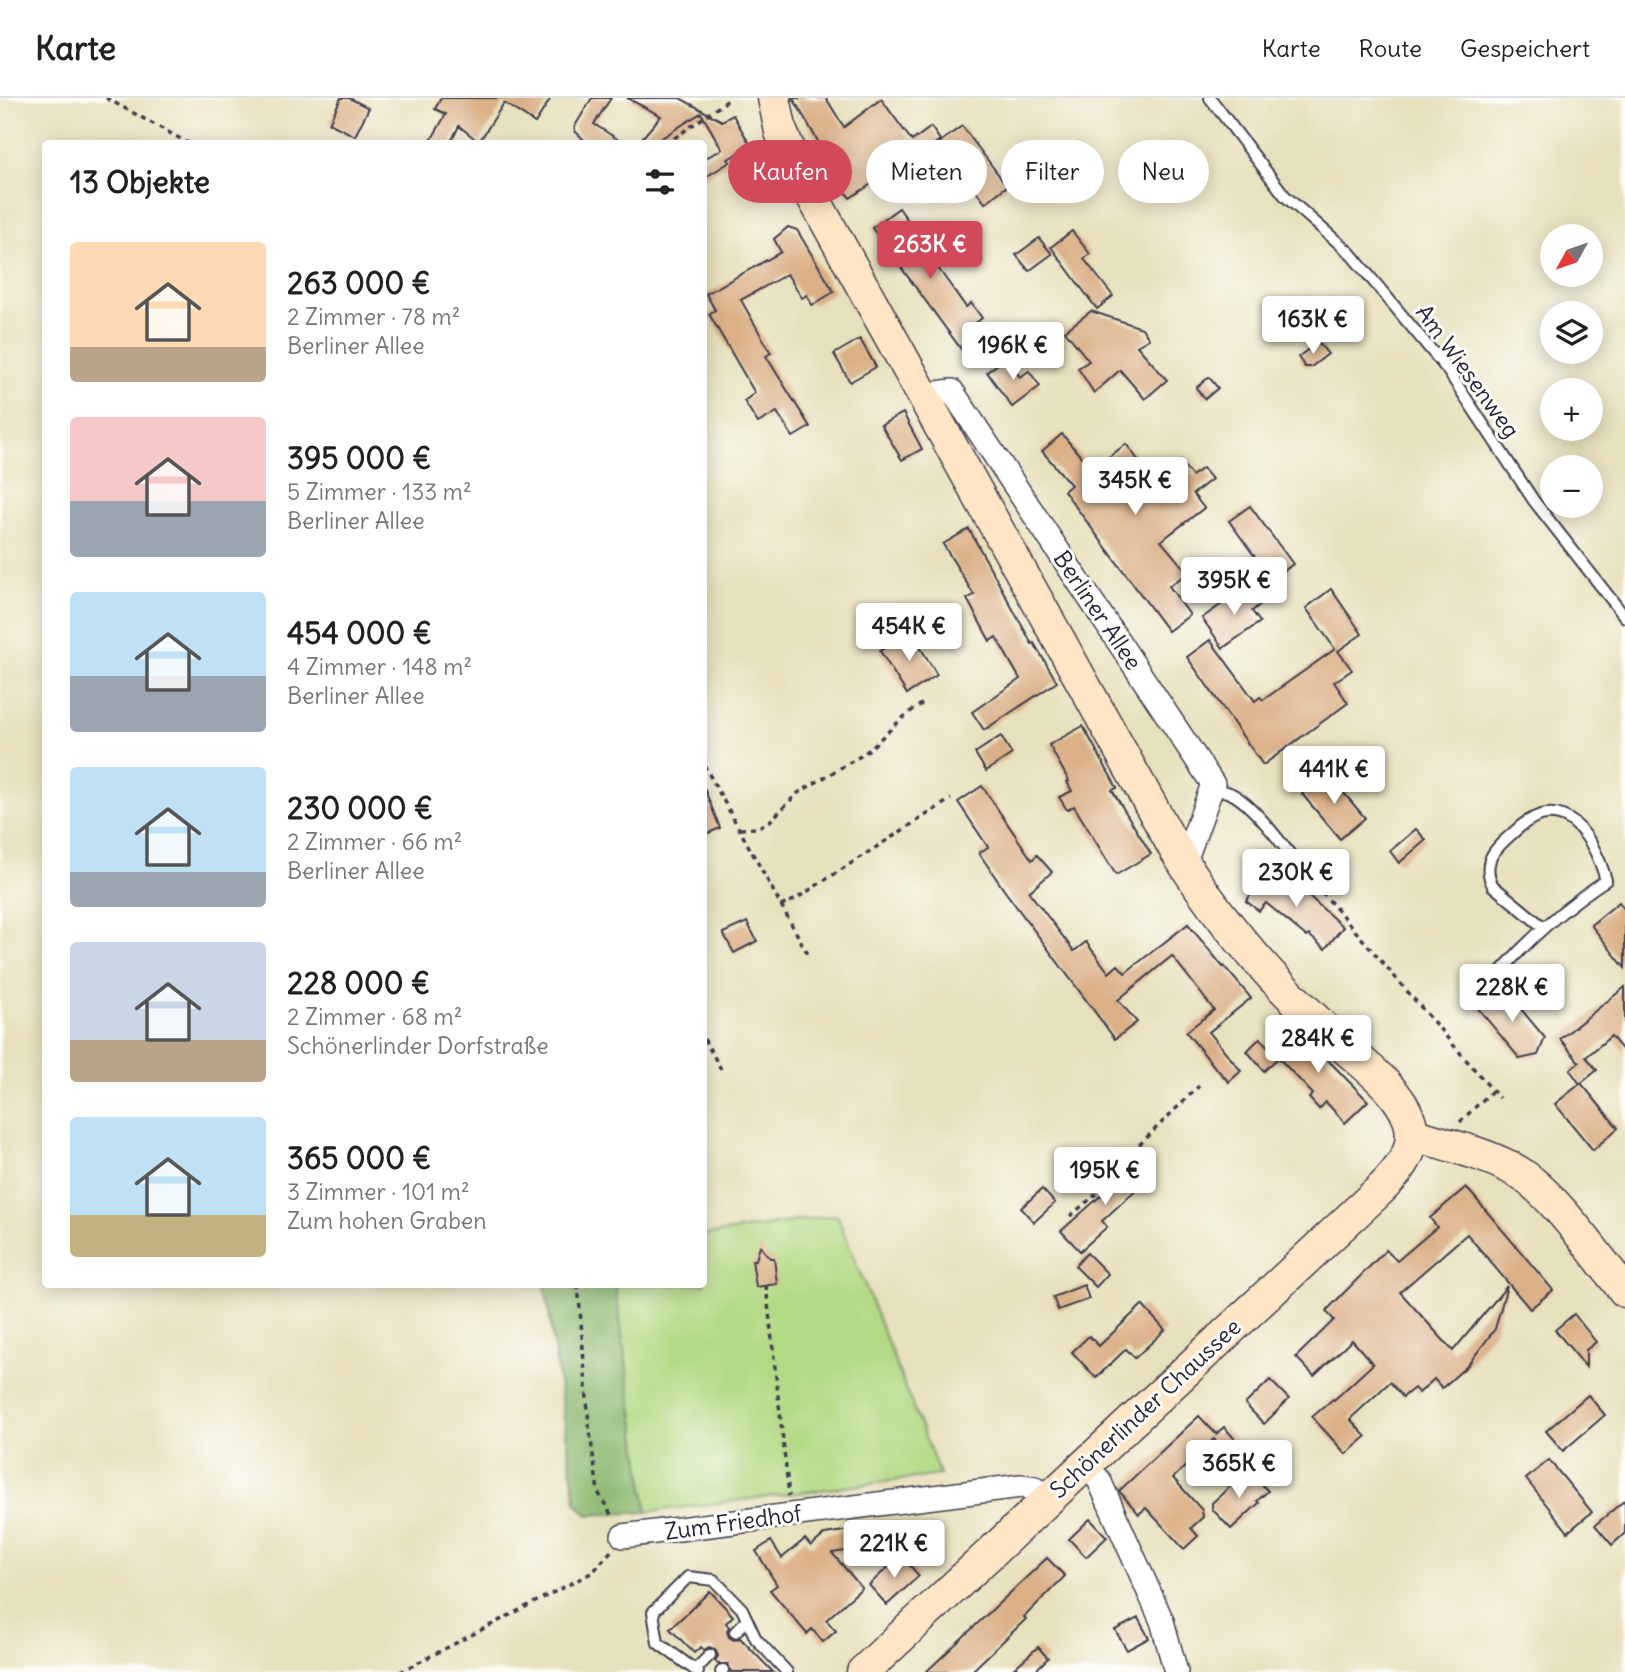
<!DOCTYPE html>
<html lang="de">
<head>
<meta charset="utf-8">
<style>
	body { margin:0; font-family:Delius,sans-serif; background:#f6f6f6; color:#202124; height:100vh; display:flex; flex-direction:column; font-size:26px; white-space:nowrap }
	* { box-sizing:border-box; margin:0 }
	p { font-size:23px; color:#757577 }
	.icon { flex:none; width:38px; height:38px; fill:none; stroke:currentColor; stroke-width:2; stroke-linecap:round; stroke-linejoin:round }
	.map { position:relative; flex:1; overflow:hidden }
	.drawer { position:absolute; left:42px; top:42px; width:665px; height:1148px; display:flex; flex-direction:column; background:#fff; border-radius:7px; box-shadow:0 4px 18px #0003 }
	.drawer>* { flex:none }
	.hud { position:absolute; left:728px; top:42px; width:665px; height:63px; display:flex; gap:14px }
	.needle { width:46px; rotate:230deg }
	.buttons { position:absolute; left:1540px; top:126px; display:grid; gap:14px }
	.buttons a { display:grid; place-items:center; width:63px; height:63px; border-radius:50%; background:#fff; box-shadow:0 4px 18px #0003; font-size:35px }
	.price { position:absolute; translate:-50% -60px; padding:0 16px; border-radius:7px; background:#fff; color:#222; font-size:23px; line-height:46px; filter:drop-shadow(0 2px 4px #0008) }
	.price::after { content:''; position:absolute; left:50%; top:42px; width:21px; height:16px; margin-left:-10px; background:inherit; clip-path:polygon(0 0,100% 0,50% 100%) }
	.price.active { background:#d1495b; color:#fff }
	ul { padding:0; list-style:none }
	li { display:flex; align-items:center; gap:21px; height:175px; padding:0 28px }
	li span { display:grid; place-items:center; flex:none; width:196px; height:140px; border-radius:7px; color:#555 }
	li>.icon { margin-inline-start:auto }
	span .icon { width:84px; height:84px; fill:#fffc; stroke-width:1 }
	li b { font-size:30px }
	h2 { display:flex; justify-content:space-between; align-items:center; height:84px; padding:0 28px; font-size:30px }
	.pill { padding:0 24px; border-radius:32px; background:#fff; box-shadow:0 4px 18px #0003; font-size:24px; line-height:63px }
	.pill.active { background:#d1495b; color:#fff }
	header { display:flex; align-items:center; gap:42px; box-sizing:border-box; height:98px; padding:0 35px; background:#fff; border-bottom:2px solid #e0e0e0 }
	header strong { font-size:33px }
	nav { display:flex; gap:38px; margin-inline-start:auto; font-size:24px }
	.map>svg:first-child { display:block }
	.green { fill:#b2d983; stroke:#6a7e5f; stroke-width:2 }
	.forest { fill:#8db971; stroke:#586e56; stroke-width:2 }
	.building { fill:#dbb087 }
	.lines { fill:none; stroke-linecap:round; stroke-linejoin:round }
	.service-casing { stroke:#403e4e; stroke-width:14 }
	.minor-casing { stroke:#403e4e; stroke-width:26 }
	.secondary-casing { stroke:#403e4e; stroke-width:35 }
	.path { stroke:#403e4e; stroke-width:3.5; stroke-dasharray:5 5; stroke-linecap:butt }
	.service { stroke:#fff; stroke-width:10 }
	.minor { stroke:#fff; stroke-width:23 }
	.secondary { stroke:#fde5c5; stroke-width:32 }
	.labels { text-anchor:middle; dominant-baseline:central; stroke-width:6; stroke-linejoin:round; paint-order:stroke }
	.street-label { font-size:23px; fill:#22223b; stroke:#fdfcf7 }
</style>
</head>
<body>
<header>
<strong>Karte</strong>
<nav><a>Karte</a><a>Route</a><a>Gespeichert</a></nav>
</header>
<div class="map">
<svg width="1625" height="1574" viewBox="0 0 1625 1574">
	<rect width="100%" height="100%" fill="#fdfcf7"/>
	<filter id="ink" filterUnits="userSpaceOnUse"><feTurbulence type="fractalNoise" baseFrequency=".0143" numOctaves="2"/><feDisplacementMap in="SourceGraphic" scale="14" xChannelSelector="R" yChannelSelector="G"/><feConvolveMatrix kernelMatrix="1 2 1 2 8 2 1 2 1" color-interpolation-filters="sRGB"/></filter>
	<filter id="wash" filterUnits="userSpaceOnUse"><feTurbulence type="fractalNoise" baseFrequency=".00686" numOctaves="4" result="noise"/><feDisplacementMap in="SourceGraphic" scale="28" xChannelSelector="R" yChannelSelector="G"/><feGaussianBlur stdDeviation="1.57" result="paint"/><feColorMatrix in="noise" values="0 0 0 0 0 0 0 0 0 0 0 0 0 0 0 0 0 1.4 0 .05"/><feComposite in="paint" operator="in"/></filter>
	<g filter="url(#wash)">
		<rect width="100%" height="100%" fill="#e7e0bc"/>
		<!-- green -->
		<path class="green" d="M 837,1117 L 940,1377 L 647,1414 L 615,1187 L 704,1186 L 704,1137 Z"/>
		<!-- forest -->
		<path class="forest" d="M 545,1187 L 575,1187 L 576,1194 L 583,1196 L 589,1187 L 615,1187 L 647,1414 L 588,1417 L 576,1405 Z"/>
		<g id="blocks">
			<!-- building -->
			<g class="building">
				<path d="M 341,0 L 349,0 L 369,10 L 355,38 L 329,25 Z"/>
				<path d="M 441,0 L 551,0 L 535,25 L 504,5 L 479,44 L 459,28 L 450,46 L 429,46 L 446,16 L 435,11 Z"/>
				<path d="M 592,0 L 611,0 L 594,26 L 625,46 L 588,46 L 575,33 L 575,28 Z"/>
				<path d="M 627,0 L 680,0 L 722,23 L 733,17 L 751,48 L 728,61 L 730,64 L 704,80 L 704,61 L 722,51 L 701,15 L 652,46 L 637,46 L 661,18 Z"/>
				<path d="M 793,0 L 826,0 L 844,29 L 881,1 L 912,43 L 931,29 L 940,42 L 898,71 L 904,80 L 887,92 L 879,81 L 850,100 L 813,50 L 819,45 Z"/>
				<path d="M 962,28 L 1007,88 L 985,105 L 940,44 Z"/>
				<path d="M 899,110 L 915,132 L 907,137 L 928,166 L 933,163 L 966,209 L 971,205 L 982,220 L 973,227 L 983,241 L 964,255 L 872,130 Z"/>
				<path d="M 788,129 L 797,132 L 834,194 L 812,207 L 807,197 L 802,200 L 787,176 L 741,202 L 771,255 L 766,258 L 810,329 L 793,339 L 777,314 L 758,325 L 744,303 L 755,295 L 709,216 L 715,212 L 706,196 L 781,154 L 774,141 Z"/>
				<path d="M 1072,133 L 1090,156 L 1084,161 L 1113,198 L 1097,211 L 1051,149 Z"/>
				<path d="M 1039,140 L 1052,156 L 1029,173 L 1016,157 Z"/>
				<path d="M 1091,213 L 1142,230 L 1149,241 L 1137,248 L 1167,282 L 1145,301 L 1120,272 L 1094,295 L 1078,270 L 1089,263 L 1065,233 Z"/>
				<path d="M 860,241 L 876,269 L 850,284 L 834,256 Z"/>
				<path d="M 1318,244 L 1328,256 L 1311,269 L 1305,269 L 1298,259 Z"/>
				<path d="M 1006,260 L 1020,279 L 1029,273 L 1040,288 L 1012,309 L 987,274 Z"/>
				<path d="M 1209,279 L 1218,290 L 1205,301 L 1196,290 Z"/>
				<path d="M 903,315 L 922,351 L 902,362 L 881,327 Z"/>
				<path d="M 1062,336 L 1092,372 L 1126,346 L 1154,383 L 1180,363 L 1192,378 L 1203,370 L 1212,381 L 1193,396 L 1204,410 L 1161,443 L 1188,475 L 1169,488 L 1190,517 L 1168,533 L 1064,393 L 1071,387 L 1042,353 Z"/>
				<path d="M 1250,408 L 1293,466 L 1272,482 L 1229,423 Z"/>
				<path d="M 969,431 L 1032,546 L 1034,545 L 1057,584 L 984,632 L 972,614 L 1020,581 L 996,539 L 990,543 L 967,501 L 974,497 L 943,446 Z"/>
				<path d="M 1249,487 L 1262,505 L 1252,513 L 1260,524 L 1223,550 L 1202,520 Z"/>
				<path d="M 1331,491 L 1362,536 L 1338,553 L 1352,572 L 1334,584 L 1348,605 L 1263,667 L 1187,559 L 1210,542 L 1255,603 L 1260,599 L 1263,602 L 1335,551 L 1306,510 Z"/>
				<path d="M 911,534 L 937,577 L 907,596 L 880,553 Z"/>
				<path d="M 1083,628 L 1117,690 L 1112,692 L 1151,756 L 1116,777 L 1074,708 L 1067,712 L 1059,699 L 1072,693 L 1067,684 L 1069,683 L 1049,647 Z"/>
				<path d="M 1001,638 L 1012,656 L 986,673 L 975,655 Z"/>
				<path d="M 1327,675 L 1365,720 L 1340,741 L 1302,696 Z"/>
				<path d="M 982,688 L 1032,762 L 1037,757 L 1052,774 L 1029,794 L 1074,853 L 1086,844 L 1109,875 L 1118,867 L 1125,875 L 1188,826 L 1223,869 L 1224,868 L 1251,900 L 1209,934 L 1241,973 L 1229,984 L 1213,967 L 1186,934 L 1214,912 L 1172,858 L 1118,902 L 1137,924 L 1115,941 L 1004,792 L 979,755 L 988,749 L 958,704 Z"/>
				<path d="M 704,690 L 720,730 L 704,737 Z"/>
				<path d="M 1416,731 L 1426,742 L 1399,765 L 1390,753 Z"/>
				<path d="M 1271,771 L 1297,793 L 1299,789 L 1343,829 L 1325,851 L 1309,837 L 1307,839 L 1266,805 L 1259,813 L 1246,803 Z"/>
				<path d="M 1619,804 L 1625,812 L 1625,870 L 1591,827 Z"/>
				<path d="M 747,824 L 757,843 L 734,855 L 723,835 Z"/>
				<path d="M 1501,887 L 1545,940 L 1538,957 L 1520,961 L 1476,908 Z"/>
				<path d="M 1625,889 L 1625,955 L 1611,938 L 1586,959 L 1597,972 L 1580,986 L 1570,972 L 1581,963 L 1579,964 L 1560,941 Z"/>
				<path d="M 1291,928 L 1321,957 L 1322,956 L 1368,1003 L 1345,1025 L 1326,1004 L 1319,1011 L 1309,1000 L 1313,996 L 1269,950 Z"/>
				<path d="M 1260,940 L 1278,960 L 1264,973 L 1247,953 Z"/>
				<path d="M 1581,985 L 1618,1030 L 1593,1052 L 1555,1006 Z"/>
				<path d="M 1141,1062 L 1154,1075 L 1102,1123 L 1107,1129 L 1080,1153 L 1061,1133 Z"/>
				<path d="M 1466,1089 L 1553,1192 L 1530,1211 L 1467,1136 L 1400,1194 L 1453,1253 L 1507,1188 L 1495,1231 L 1467,1268 L 1442,1290 L 1434,1281 L 1419,1295 L 1414,1290 L 1403,1299 L 1390,1284 L 1350,1321 L 1366,1339 L 1346,1356 L 1312,1319 L 1333,1301 L 1334,1302 L 1373,1266 L 1352,1242 L 1314,1278 L 1296,1259 L 1334,1222 L 1326,1213 L 1386,1152 L 1397,1163 L 1437,1129 L 1430,1120 Z"/>
				<path d="M 1042,1091 L 1055,1105 L 1034,1124 L 1021,1110 Z"/>
				<path d="M 760,1148 L 770,1160 L 774,1160 L 777,1186 L 756,1189 L 752,1162 L 756,1162 Z"/>
				<path d="M 1087,1155 L 1108,1176 L 1096,1189 L 1075,1168 Z"/>
				<path d="M 1084,1187 L 1089,1201 L 1058,1212 L 1053,1199 Z"/>
				<path d="M 1142,1207 L 1165,1232 L 1135,1260 L 1126,1251 L 1096,1280 L 1072,1254 L 1089,1238 L 1099,1248 Z"/>
				<path d="M 1574,1216 L 1596,1244 L 1586,1252 L 1586,1269 L 1555,1232 Z"/>
				<path d="M 1270,1282 L 1289,1301 L 1264,1326 L 1245,1306 Z"/>
				<path d="M 1588,1297 L 1605,1317 L 1563,1353 L 1546,1333 Z"/>
				<path d="M 1199,1318 L 1216,1336 L 1224,1329 L 1241,1348 L 1230,1359 L 1214,1341 L 1173,1380 L 1202,1412 L 1203,1419 L 1191,1430 L 1198,1438 L 1184,1451 L 1146,1410 L 1139,1416 L 1119,1393 Z"/>
				<path d="M 1549,1362 L 1592,1414 L 1568,1434 L 1526,1381 Z"/>
				<path d="M 1250,1374 L 1268,1393 L 1257,1403 L 1259,1405 L 1231,1431 L 1212,1411 L 1212,1405 L 1236,1383 L 1238,1385 Z"/>
				<path d="M 1625,1402 L 1625,1435 L 1612,1447 L 1595,1427 Z"/>
				<path d="M 1090,1421 L 1107,1439 L 1086,1459 L 1069,1441 Z"/>
				<path d="M 893,1425 L 907,1443 L 859,1451 Z"/>
				<path d="M 856,1431 L 859,1451 L 832,1455 L 862,1490 L 826,1522 L 836,1533 L 823,1544 L 812,1531 L 807,1536 L 770,1492 L 777,1487 L 756,1453 L 771,1443 L 782,1460 L 805,1441 L 811,1448 L 825,1436 Z"/>
				<path d="M 901,1457 L 919,1478 L 887,1507 L 869,1487 Z"/>
				<path d="M 1047,1460 L 1065,1478 L 1024,1519 L 1026,1521 L 971,1574 L 926,1574 Z"/>
				<path d="M 710,1493 L 733,1518 L 726,1525 L 729,1529 L 727,1533 L 729,1539 L 734,1542 L 740,1540 L 773,1574 L 731,1574 L 728,1566 L 718,1566 L 715,1563 L 718,1558 L 715,1551 L 709,1549 L 704,1552 L 701,1549 L 694,1555 L 670,1531 Z"/>
				<path d="M 1138,1520 L 1149,1540 L 1127,1552 L 1115,1532 Z"/>
				<path d="M 1038,1549 L 1048,1560 L 1034,1574 L 1010,1574 Z"/>
			</g>
		</g>
	</g>
	<g filter="url(#ink)">
		<use href="#blocks" fill-opacity="0" stroke="#403e4e" stroke-width="2"/>
		<g class="lines">
			<!-- service casing -->
			<g class="service-casing">
				<g id="service">
					<path d="M 1210,0 L 1285,98 L 1350,155 L 1446,270 L 1534,403 L 1625,519"/>
					<path d="M 1211,694 C 1215,694 1223,692 1227,694 C 1250,701 1284,749 1300,769"/>
					<path d="M 1501,873 C 1533,837 1566,808 1606,782 C 1593,738 1562,688 1514,734 C 1506,741 1493,752 1490,762 C 1487,771 1489,781 1493,788 L 1543,829"/>
					<path d="M 735,1534 L 747,1522"/>
					<path d="M 695,1572 L 710,1557"/>
					<path d="M 698,1574 L 658,1545 L 653,1514 L 688,1479 L 714,1482 L 742,1511 L 756,1541 L 787,1574"/>
					<path d="M 721,1574 L 723,1572"/>
				</g>
			</g>
			<!-- minor casing -->
			<g class="minor-casing">
				<g id="minor">
					<path d="M 922,297 L 952,293 L 1213,686 L 1184,766"/>
					<path d="M 1085,1367 L 1099,1382 L 1162,1523 L 1176,1574"/>
					<path d="M 623,1438 L 1021,1388 L 1035,1390 L 1046,1402"/>
				</g>
			</g>
			<!-- secondary casing -->
			<g class="secondary-casing">
				<g id="secondary">
					<path d="M 774,0 L 781,34 L 799,74 L 1175,751 C 1207,803 1244,850 1287,894 C 1305,912 1323,929 1341,946 C 1364,967 1398,991 1409,1021 C 1419,1050 1400,1072 1381,1091 L 863,1574"/>
					<path d="M 1412,1036 C 1446,1047 1487,1055 1518,1074 C 1554,1096 1596,1158 1625,1193"/>
				</g>
			</g>
			<!-- path -->
			<g class="path">
				<path d="M 106,0 L 190,46"/>
				<path d="M 666,46 L 731,0"/>
				<path d="M 704,667 L 809,858"/>
				<path d="M 740,731 L 756,730 L 768,725 L 798,695 L 864,656 L 907,616 L 926,603"/>
				<path d="M 1309,779 L 1499,1000"/>
				<path d="M 781,808 L 794,802 L 951,701"/>
				<path d="M 704,941 L 721,971"/>
				<path d="M 1460,1024 L 1492,993"/>
				<path d="M 1070,1118 L 1112,1083 L 1133,1053 L 1199,988"/>
				<path d="M 578,1186 L 589,1327 L 598,1394 L 613,1420"/>
				<path d="M 766,1187 L 789,1398"/>
				<path d="M 400,1574 L 593,1474 L 612,1452"/>
			</g>
			<!-- service -->
			<use href="#service" class="service"/>
			<!-- minor -->
			<use href="#minor" class="minor"/>
			<!-- secondary -->
			<use href="#secondary" class="secondary"/>
		</g>
	</g>
	<g class="labels">
		<!-- street labels -->
		<g class="street-label">
			<text transform="translate(1468 273) rotate(54)">Am Wiesenweg</text>
			<text transform="translate(1098 512) rotate(56)">Berliner Allee</text>
			<text transform="translate(1145 1310) rotate(-43)">Schönerlinder Chaussee</text>
			<text transform="translate(733 1424) rotate(-8)">Zum Friedhof</text>
		</g>
	</g>
</svg>
<div class="buttons">
<a><svg class="needle" viewBox="-14 -14 28 28"><path d="M0-13l5 13h-10z" fill="#e53935"/><path d="M0 13l5-13h-10z" fill="#757577"/></svg></a>
<a><svg class="icon" aria-label="layers" viewBox="0 0 24 24"><path d="M12 4l9 5-9 5-9-5zM3 14l9 5 9-5"/></svg></a>
<a>+</a>
<a>−</a>
</div>
<b class="price active" style="left:930px;top:183px">263K €</b>
<b class="price" style="left:1313px;top:258px">163K €</b>
<b class="price" style="left:1013px;top:284px">196K €</b>
<b class="price" style="left:1135px;top:419px">345K €</b>
<b class="price" style="left:1234px;top:519px">395K €</b>
<b class="price" style="left:909px;top:565px">454K €</b>
<b class="price" style="left:1334px;top:708px">441K €</b>
<b class="price" style="left:1296px;top:811px">230K €</b>
<b class="price" style="left:1512px;top:926px">228K €</b>
<b class="price" style="left:1318px;top:977px">284K €</b>
<b class="price" style="left:1105px;top:1109px">195K €</b>
<b class="price" style="left:1239px;top:1402px">365K €</b>
<b class="price" style="left:894px;top:1482px">221K €</b>
<div class="hud">
<a class="pill active">Kaufen</a>
<a class="pill">Mieten</a>
<a class="pill">Filter</a>
<a class="pill">Neu</a>
</div>
<section class="drawer">
<h2>13 Objekte<svg class="icon" aria-label="filters" viewBox="0 0 24 24"><path d="M4 7h16M4 17h16"/><circle cx="9" cy="7" r="2"/><circle cx="15" cy="17" r="2"/></svg></h2>
<ul>
<li><span style="background:linear-gradient(#ffd9b3 75%,#b9a48a 0)"><svg class="icon" aria-label="home" viewBox="0 0 24 24"><path d="M3 11l9-7 9 7M6 9v11h12V9"/></svg></span><div><b>263 000 €</b><p>2 Zimmer · 78 m²</p><p>Berliner Allee</p></div></li>
<li><span style="background:linear-gradient(#f6c9c9 60%,#9aa5b1 0)"><svg class="icon" aria-label="home" viewBox="0 0 24 24"><path d="M3 11l9-7 9 7M6 9v11h12V9"/></svg></span><div><b>395 000 €</b><p>5 Zimmer · 133 m²</p><p>Berliner Allee</p></div></li>
<li><span style="background:linear-gradient(#bfe0f5 60%,#9aa5b1 0)"><svg class="icon" aria-label="home" viewBox="0 0 24 24"><path d="M3 11l9-7 9 7M6 9v11h12V9"/></svg></span><div><b>454 000 €</b><p>4 Zimmer · 148 m²</p><p>Berliner Allee</p></div></li>
<li><span style="background:linear-gradient(#bfe0f5 75%,#9aa5b1 0)"><svg class="icon" aria-label="home" viewBox="0 0 24 24"><path d="M3 11l9-7 9 7M6 9v11h12V9"/></svg></span><div><b>230 000 €</b><p>2 Zimmer · 66 m²</p><p>Berliner Allee</p></div></li>
<li><span style="background:linear-gradient(#c9d6e8 70%,#b9a48a 0)"><svg class="icon" aria-label="home" viewBox="0 0 24 24"><path d="M3 11l9-7 9 7M6 9v11h12V9"/></svg></span><div><b>228 000 €</b><p>2 Zimmer · 68 m²</p><p>Schönerlinder Dorfstraße</p></div></li>
<li><span style="background:linear-gradient(#bfe0f5 70%,#c2b280 0)"><svg class="icon" aria-label="home" viewBox="0 0 24 24"><path d="M3 11l9-7 9 7M6 9v11h12V9"/></svg></span><div><b>365 000 €</b><p>3 Zimmer · 101 m²</p><p>Zum hohen Graben</p></div></li>
</ul>
</section>
</div>
</body>
</html>
